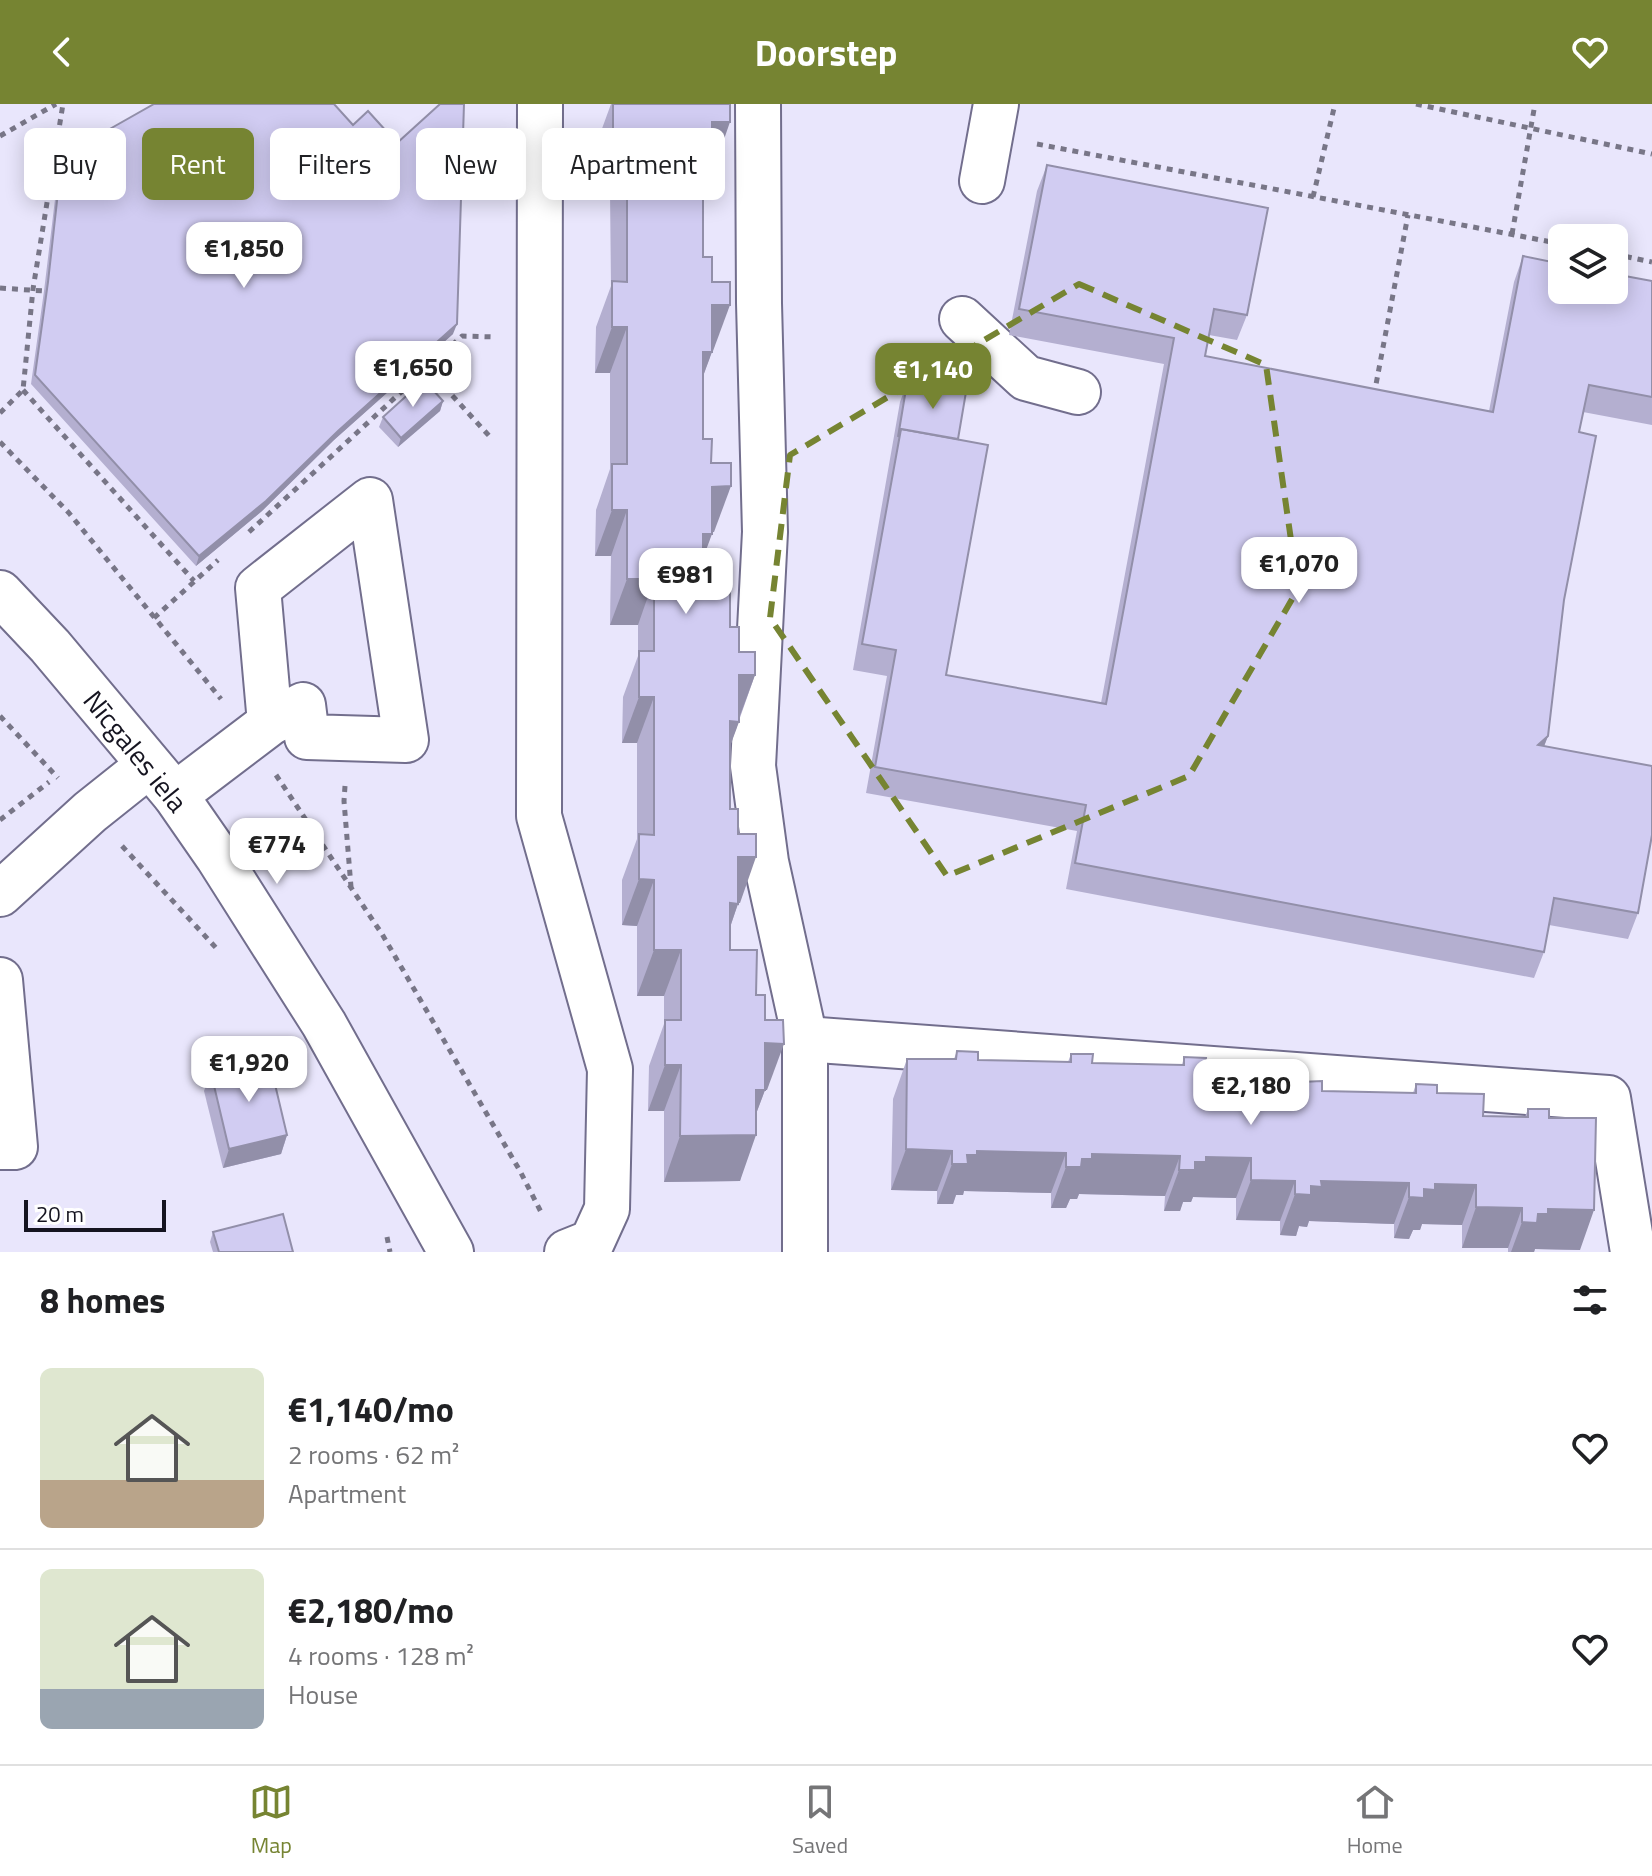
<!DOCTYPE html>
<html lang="en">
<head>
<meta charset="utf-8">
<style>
	body { margin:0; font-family:"Titillium Web",sans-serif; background:#f6f6f6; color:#202124; height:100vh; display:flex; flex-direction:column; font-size:30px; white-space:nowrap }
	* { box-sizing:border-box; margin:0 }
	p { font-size:26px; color:#757577 }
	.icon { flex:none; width:44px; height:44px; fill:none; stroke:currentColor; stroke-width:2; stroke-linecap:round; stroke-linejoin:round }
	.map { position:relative; height:1148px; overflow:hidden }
	.panel { display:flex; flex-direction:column; background:#fff; flex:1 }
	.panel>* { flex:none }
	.top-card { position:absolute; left:24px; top:24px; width:800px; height:72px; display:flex; gap:16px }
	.fabs { position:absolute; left:1548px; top:120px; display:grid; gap:16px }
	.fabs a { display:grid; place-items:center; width:80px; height:80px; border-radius:12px; background:#fff; box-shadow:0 4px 20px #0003; font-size:40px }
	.scale { position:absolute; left:24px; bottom:20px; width:142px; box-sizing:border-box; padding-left:8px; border:4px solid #151420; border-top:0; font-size:22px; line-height:28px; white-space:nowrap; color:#151420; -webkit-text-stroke:6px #fff; paint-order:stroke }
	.price { position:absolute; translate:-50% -68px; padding:0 18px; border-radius:16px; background:#fff; color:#222; font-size:26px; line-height:52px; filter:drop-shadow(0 2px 4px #0008) }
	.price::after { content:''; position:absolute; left:50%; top:48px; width:24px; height:18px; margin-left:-12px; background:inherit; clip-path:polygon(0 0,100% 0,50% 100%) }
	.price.current { background:#768432; color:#fff }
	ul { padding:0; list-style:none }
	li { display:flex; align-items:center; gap:24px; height:200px; padding:0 40px }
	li+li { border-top:2px solid #e0e0e0 }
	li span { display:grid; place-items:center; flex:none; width:224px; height:160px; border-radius:12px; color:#555 }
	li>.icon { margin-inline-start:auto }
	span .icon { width:96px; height:96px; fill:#fffc; stroke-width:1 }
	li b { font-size:34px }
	h2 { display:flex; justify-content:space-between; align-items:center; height:96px; padding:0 40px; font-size:34px }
	.pill { padding:0 28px; border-radius:12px; background:#fff; box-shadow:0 4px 20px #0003; font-size:28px; line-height:72px }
	.pill.current { background:#768432; color:#fff }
	header { display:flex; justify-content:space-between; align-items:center; height:104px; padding:0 40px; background:#768432; color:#fff; font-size:36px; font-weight:700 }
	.dock { display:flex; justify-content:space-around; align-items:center; height:112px; border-top:2px solid #e0e0e0; background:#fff; font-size:22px; color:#757577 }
	.dock a { display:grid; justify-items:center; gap:4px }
	.dock .current { color:#768432 }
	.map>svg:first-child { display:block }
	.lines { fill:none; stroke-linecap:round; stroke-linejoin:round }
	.minor-casing { stroke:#726e8d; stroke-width:48 }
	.path { stroke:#787687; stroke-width:5; stroke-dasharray:6 6; stroke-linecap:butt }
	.minor { stroke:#fff; stroke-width:44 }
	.wall { fill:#b4afd0 }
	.shaded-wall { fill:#928fa9 }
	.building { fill:#d1ccf2; stroke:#928fa9; stroke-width:2 }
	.marked { fill:none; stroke:#768432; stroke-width:6; stroke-dasharray:16 10; stroke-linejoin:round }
	.labels { text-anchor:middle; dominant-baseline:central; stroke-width:7; stroke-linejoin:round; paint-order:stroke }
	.street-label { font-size:28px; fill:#151420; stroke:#fff }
</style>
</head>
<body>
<header><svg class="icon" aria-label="back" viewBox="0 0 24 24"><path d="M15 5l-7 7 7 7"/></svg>Doorstep<svg class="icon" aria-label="heart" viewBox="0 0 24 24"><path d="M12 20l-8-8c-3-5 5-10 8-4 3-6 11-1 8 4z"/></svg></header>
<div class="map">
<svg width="1652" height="1148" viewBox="0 0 1652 1148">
	<rect width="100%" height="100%" fill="#e9e6fc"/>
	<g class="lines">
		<!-- minor casing -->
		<g class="minor-casing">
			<g id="minor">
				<path d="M 540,0 L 539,712 L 610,965 L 607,1105 L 592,1138 L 567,1148"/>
				<path d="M 758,0 L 759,199 L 765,428 L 753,662 L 766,758 L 805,935"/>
				<path d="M 982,77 L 996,0"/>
				<path d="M 962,215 L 1026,274 L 1078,288"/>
				<path d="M 0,489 L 50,542 L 175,691 L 218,753 L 324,920 L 451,1148"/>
				<path d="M 175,691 L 270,619 L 303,601 L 307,633 L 406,636 L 370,396 L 258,484 L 270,619"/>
				<path d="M 0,790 L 90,708 L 149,661"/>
				<path d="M 0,876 L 15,1043 L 0,1043"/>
				<path d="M 805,1148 L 805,935 L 1608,994 L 1633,1148"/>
			</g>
		</g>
		<!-- path -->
		<g class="path">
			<path d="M 1416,0 L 1652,50"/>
			<path d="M 0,32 L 56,0"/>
			<path d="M 1037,40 L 1562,140"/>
			<path d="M 1313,93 L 1335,0"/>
			<path d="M 1512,130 L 1535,0"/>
			<path d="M 1614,150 L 1652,158"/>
			<path d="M 0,184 L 44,187"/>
			<path d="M 428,265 L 492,335"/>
			<path d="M 23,286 L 194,477"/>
			<path d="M 1374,291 L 1408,111"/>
			<path d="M 0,309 L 23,286 L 33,185 L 63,0"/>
			<path d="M 0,338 L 69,409 L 221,595"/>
			<path d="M 249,428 L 462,232 L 495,233"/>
			<path d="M 154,514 L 218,456"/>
			<path d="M 0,612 L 58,674"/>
			<path d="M 276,671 L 382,830 L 520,1067 L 542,1110"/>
			<path d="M 345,682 L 344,697 L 351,783"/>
			<path d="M 0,716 L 49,678"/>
			<path d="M 122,742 L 218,846"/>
			<path d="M 387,1133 L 390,1148"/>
		</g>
		<!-- minor -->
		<use href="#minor" class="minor"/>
	</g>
	<!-- wall -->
	<g class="wall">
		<path d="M 611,0 L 730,0 L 714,64 L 712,64 L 703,90 L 703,153 L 713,247 L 712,247 L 703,272 L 703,335 L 711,359 L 714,428 L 712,428 L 703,453 L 703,478 L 730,523 L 739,548 L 755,571 L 730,642 L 730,705 L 740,799 L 738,799 L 730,824 L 730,846 L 756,891 L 767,986 L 765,986 L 756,1010 L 740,1077 L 664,1078 L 664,1007 L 648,1007 L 649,962 L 664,920 L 664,892 L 637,892 L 637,822 L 622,821 L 622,776 L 637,735 L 637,639 L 622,639 L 623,593 L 638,552 L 638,521 L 610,521 L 611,452 L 595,452 L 596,406 L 610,365 L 610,269 L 595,269 L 596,223 L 611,182 L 610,87 L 596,87 L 596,41 Z"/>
		<path d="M 62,52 L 453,230 L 334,336 L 262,407 L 196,462 L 31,280 L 44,187 L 59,62 Z"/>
		<path d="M 1047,61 L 1247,211 L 1237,236 L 1209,231 L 1205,252 L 1489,307 L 1514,178 L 1523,152 L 1652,177 L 1652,321 L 1583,308 L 1579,328 L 1564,496 L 1548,632 L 1544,642 L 1638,809 L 1628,835 L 1549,821 L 1544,848 L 1534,874 L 1066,785 L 1077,727 L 866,689 L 887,572 L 853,566 L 900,298 L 907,279 L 958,335 L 946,571 L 1101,599 L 1164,260 L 1009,231 L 1037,87 Z"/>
		<path d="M 443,297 L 440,307 L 398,343 L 379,323 L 383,313 Z"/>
		<path d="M 957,947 L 978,956 L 1068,958 L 1071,950 L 1092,959 L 1182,961 L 1184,953 L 1205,961 L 1253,985 L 1298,986 L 1301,978 L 1322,987 L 1413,989 L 1416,980 L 1483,1012 L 1525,1013 L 1528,1005 L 1549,1014 L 1580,1146 L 1535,1145 L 1534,1148 L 1508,1148 L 1508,1144 L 1462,1144 L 1462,1121 L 1422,1120 L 1420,1126 L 1413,1126 L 1409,1135 L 1394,1134 L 1394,1120 L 1309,1117 L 1307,1123 L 1299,1122 L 1296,1132 L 1280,1131 L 1280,1117 L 1236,1116 L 1236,1094 L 1193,1093 L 1191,1098 L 1183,1098 L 1180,1107 L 1164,1107 L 1165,1092 L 1079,1090 L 1077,1095 L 1070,1095 L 1066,1104 L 1051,1104 L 1051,1089 L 964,1087 L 963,1091 L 956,1091 L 953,1100 L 937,1100 L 937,1087 L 891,1086 L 893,995 L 907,955 L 954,955 Z"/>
		<path d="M 211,969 L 287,1031 L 281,1050 L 223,1064 L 204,987 Z"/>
		<path d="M 213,1128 L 293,1148 L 213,1148 L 210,1138 Z"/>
	</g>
	<!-- shaded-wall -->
	<g class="shaded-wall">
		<path d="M 712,18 L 730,18 L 714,64 L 695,64 Z"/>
		<path d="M 627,41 L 610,87 L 596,87 L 613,42 Z"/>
		<path d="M 703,66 L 712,66 L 695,112 Z"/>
		<path d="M 712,201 L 730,201 L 713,247 L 695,247 Z"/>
		<path d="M 457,220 L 453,230 L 334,336 L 262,407 L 196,462 L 199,452 Z"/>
		<path d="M 612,223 L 627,223 L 610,269 L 595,269 Z"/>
		<path d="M 703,248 L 712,248 L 695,294 Z"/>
		<path d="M 443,297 L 440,307 L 398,343 L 401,334 Z"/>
		<path d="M 731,382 L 714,428 L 695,429 L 712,383 Z"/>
		<path d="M 612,406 L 627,406 L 611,452 L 595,452 Z"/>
		<path d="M 703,430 L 712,430 L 695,476 Z"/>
		<path d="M 627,475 L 654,475 L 638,521 L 610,521 Z"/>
		<path d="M 739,571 L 755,571 L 738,617 Z"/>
		<path d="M 639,593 L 654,593 L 637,639 L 622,639 Z"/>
		<path d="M 730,617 L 739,618 L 722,664 Z"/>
		<path d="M 1548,632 L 1538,658 L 1538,641 Z"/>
		<path d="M 738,753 L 756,753 L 740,799 L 722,799 Z"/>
		<path d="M 639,775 L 654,776 L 637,822 L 622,821 Z"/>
		<path d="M 730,799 L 738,800 L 722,846 Z"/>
		<path d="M 654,846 L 681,846 L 664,892 L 637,892 Z"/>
		<path d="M 765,939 L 784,940 L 767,986 L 748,985 Z"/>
		<path d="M 665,961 L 681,961 L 664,1007 L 648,1007 Z"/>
		<path d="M 756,986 L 765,986 L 748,1031 L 756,1031 L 740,1077 L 664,1078 L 680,1032 Z"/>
		<path d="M 287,1031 L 281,1050 L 223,1064 L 229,1045 Z"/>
		<path d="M 906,1045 L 952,1047 L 937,1087 L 891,1086 Z"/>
		<path d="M 977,1047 L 1066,1049 L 1051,1089 L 964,1087 L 963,1091 L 956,1091 L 953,1100 L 937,1100 L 952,1060 Z"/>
		<path d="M 1092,1050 L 1180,1052 L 1165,1092 L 1079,1090 L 1077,1095 L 1070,1095 L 1066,1104 L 1051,1104 L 1066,1063 Z"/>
		<path d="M 1206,1053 L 1251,1054 L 1236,1094 L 1193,1093 L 1191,1098 L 1183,1098 L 1180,1107 L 1164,1107 L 1179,1066 Z"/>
		<path d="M 1251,1076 L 1295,1077 L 1280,1117 L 1236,1116 Z"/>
		<path d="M 1321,1077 L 1409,1079 L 1394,1120 L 1309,1117 L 1307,1123 L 1299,1122 L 1296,1132 L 1280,1131 L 1295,1090 Z"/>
		<path d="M 1435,1080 L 1476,1081 L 1462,1121 L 1422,1120 L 1420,1126 L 1413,1126 L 1409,1135 L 1394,1134 L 1409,1093 Z"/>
		<path d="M 1476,1103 L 1522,1104 L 1508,1144 L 1462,1144 Z"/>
		<path d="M 1548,1105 L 1594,1106 L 1580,1146 L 1535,1145 L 1534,1148 L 1511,1148 L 1522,1118 Z"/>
	</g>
	<!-- building -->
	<g class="building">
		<path d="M 154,0 L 334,0 L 353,21 L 368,7 L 397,39 L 440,0 L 464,0 L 457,220 L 338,327 L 266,397 L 199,452 L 35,271 L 48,178 L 62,52 Z"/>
		<path d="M 613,0 L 730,0 L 730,18 L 712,18 L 712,66 L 703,66 L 703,153 L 712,153 L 712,178 L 730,178 L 730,201 L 712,201 L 712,248 L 703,248 L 703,335 L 712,335 L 711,359 L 731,359 L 731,382 L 712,383 L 712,430 L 703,430 L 703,478 L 730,477 L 730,523 L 739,523 L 739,548 L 755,548 L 755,571 L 739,571 L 739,618 L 730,617 L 730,705 L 738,705 L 738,730 L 756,730 L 756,753 L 738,753 L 738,800 L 730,799 L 730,846 L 757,846 L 756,891 L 765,891 L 765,916 L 783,916 L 784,940 L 765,939 L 765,986 L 756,986 L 756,1031 L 680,1032 L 681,961 L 665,961 L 665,916 L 681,916 L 681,846 L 654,846 L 654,776 L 639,775 L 639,730 L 654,731 L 654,593 L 639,593 L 639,547 L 654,547 L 654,475 L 627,475 L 627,406 L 612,406 L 612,360 L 627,360 L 627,223 L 612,223 L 612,177 L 627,178 L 627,41 L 613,42 Z"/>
		<path d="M 1047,61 L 1268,104 L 1247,211 L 1214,205 L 1205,252 L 1493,308 L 1523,152 L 1562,160 L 1562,186 L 1614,186 L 1614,170 L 1652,177 L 1652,293 L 1589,281 L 1579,328 L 1596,332 L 1564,496 L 1548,632 L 1538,641 L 1652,662 L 1652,731 L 1638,809 L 1554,794 L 1544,848 L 1075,759 L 1086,701 L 875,663 L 896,546 L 862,540 L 901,325 L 988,341 L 946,571 L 1106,600 L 1174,234 L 1019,205 Z"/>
		<path d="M 424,276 L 443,297 L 401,334 L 383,313 Z"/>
		<path d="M 907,279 L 966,288 L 958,335 L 901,325 L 898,333 Z"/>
		<path d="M 957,947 L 978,948 L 978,956 L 1071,958 L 1071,950 L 1093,950 L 1092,959 L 1184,961 L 1184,953 L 1206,954 L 1205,961 L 1253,962 L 1253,985 L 1301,986 L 1301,978 L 1322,977 L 1322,987 L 1416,989 L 1416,980 L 1437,981 L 1437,989 L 1484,990 L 1483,1012 L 1528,1013 L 1528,1005 L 1549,1005 L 1549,1014 L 1596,1014 L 1594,1106 L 1548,1105 L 1548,1110 L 1538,1110 L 1537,1119 L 1522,1118 L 1522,1104 L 1476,1103 L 1476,1081 L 1435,1080 L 1435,1086 L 1424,1085 L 1424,1094 L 1409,1093 L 1409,1079 L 1321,1077 L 1322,1083 L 1311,1082 L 1311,1091 L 1295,1090 L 1295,1077 L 1251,1076 L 1251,1054 L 1206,1053 L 1206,1058 L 1195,1058 L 1195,1066 L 1179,1066 L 1180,1052 L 1092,1050 L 1092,1055 L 1082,1055 L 1081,1063 L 1066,1063 L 1066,1049 L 977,1047 L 977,1051 L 967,1051 L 968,1060 L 952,1060 L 952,1047 L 906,1045 L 907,955 L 956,955 Z"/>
		<path d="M 269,955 L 287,1031 L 229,1045 L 211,969 Z"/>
		<path d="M 283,1110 L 293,1148 L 219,1148 L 213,1128 Z"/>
	</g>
	<!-- marked area -->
	<path class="marked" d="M 1079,180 L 1266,261 L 1298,485 L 1189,672 L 947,772 L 770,514 L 790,351 Z"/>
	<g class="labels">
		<!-- street labels -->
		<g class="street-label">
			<text transform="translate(136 647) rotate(51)">Nīcgales iela</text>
		</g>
	</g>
</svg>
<div class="fabs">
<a><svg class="icon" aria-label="layers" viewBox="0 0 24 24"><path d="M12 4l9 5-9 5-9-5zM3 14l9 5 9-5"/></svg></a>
</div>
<div class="scale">20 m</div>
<b class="price" style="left:244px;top:186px">€1,850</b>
<b class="price" style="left:413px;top:305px">€1,650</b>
<b class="price current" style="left:933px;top:307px">€1,140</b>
<b class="price" style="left:1299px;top:501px">€1,070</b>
<b class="price" style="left:686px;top:512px">€981</b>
<b class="price" style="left:277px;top:782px">€774</b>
<b class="price" style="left:249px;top:1000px">€1,920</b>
<b class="price" style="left:1251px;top:1023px">€2,180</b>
<div class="top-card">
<a class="pill">Buy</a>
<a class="pill current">Rent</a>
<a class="pill">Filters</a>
<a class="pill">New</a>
<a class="pill">Apartment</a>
</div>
</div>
<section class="panel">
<h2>8 homes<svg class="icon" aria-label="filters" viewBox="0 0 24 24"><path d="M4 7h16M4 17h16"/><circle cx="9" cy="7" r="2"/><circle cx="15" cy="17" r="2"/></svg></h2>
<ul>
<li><span style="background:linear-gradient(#dfe7d0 70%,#b9a48a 0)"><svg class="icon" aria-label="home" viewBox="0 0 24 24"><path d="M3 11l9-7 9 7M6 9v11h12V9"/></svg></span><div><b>€1,140/mo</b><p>2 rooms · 62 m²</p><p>Apartment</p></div><svg class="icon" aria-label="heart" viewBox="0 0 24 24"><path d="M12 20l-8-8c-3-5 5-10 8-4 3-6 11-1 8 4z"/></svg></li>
<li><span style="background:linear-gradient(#dfe7d0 75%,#9aa5b1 0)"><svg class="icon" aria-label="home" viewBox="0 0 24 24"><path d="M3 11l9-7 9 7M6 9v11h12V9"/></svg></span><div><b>€2,180/mo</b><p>4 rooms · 128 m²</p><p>House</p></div><svg class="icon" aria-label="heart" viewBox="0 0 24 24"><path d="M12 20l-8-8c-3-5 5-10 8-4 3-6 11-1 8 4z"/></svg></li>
</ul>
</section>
<nav class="dock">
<a class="current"><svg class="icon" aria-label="map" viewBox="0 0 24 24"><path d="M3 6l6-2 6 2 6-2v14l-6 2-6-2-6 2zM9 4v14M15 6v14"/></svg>Map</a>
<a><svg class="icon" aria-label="saved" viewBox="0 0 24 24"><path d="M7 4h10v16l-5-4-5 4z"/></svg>Saved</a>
<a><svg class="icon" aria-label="home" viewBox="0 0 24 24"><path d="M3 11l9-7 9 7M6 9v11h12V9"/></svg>Home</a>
</nav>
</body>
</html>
